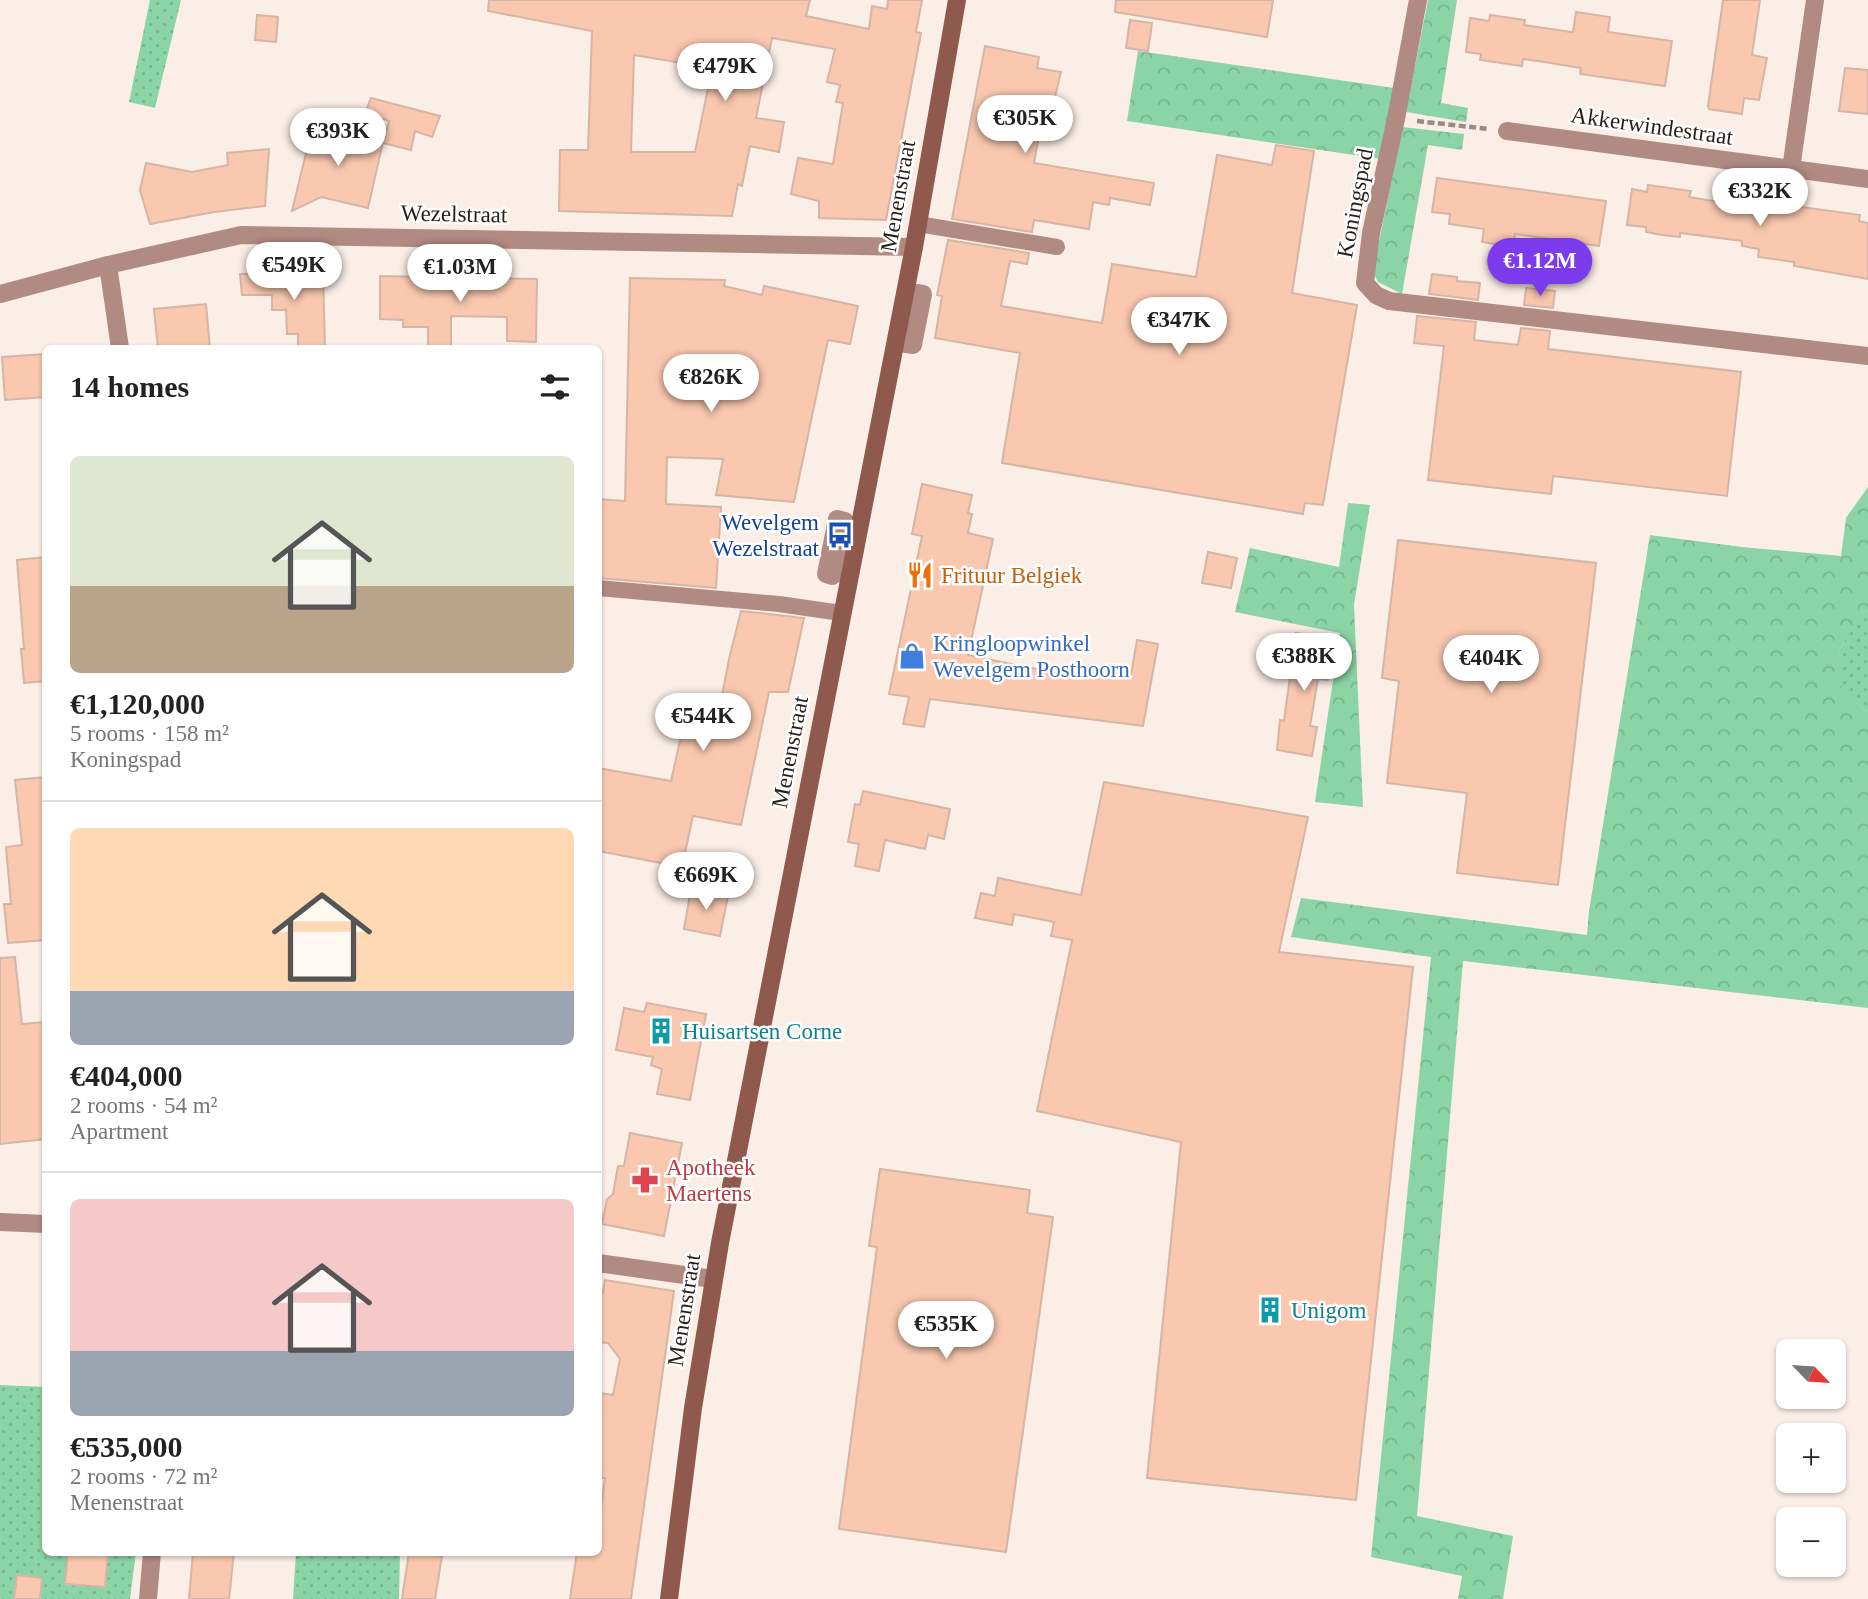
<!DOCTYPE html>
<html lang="en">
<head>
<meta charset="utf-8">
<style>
	body { margin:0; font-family:"Times New Roman",serif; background:#f2f2f2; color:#222; height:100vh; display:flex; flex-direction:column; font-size:26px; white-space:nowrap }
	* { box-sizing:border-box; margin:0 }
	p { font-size:23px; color:#767676 }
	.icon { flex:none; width:38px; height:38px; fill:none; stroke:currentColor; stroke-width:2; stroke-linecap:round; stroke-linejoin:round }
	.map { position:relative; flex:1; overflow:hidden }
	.side { position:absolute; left:42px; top:345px; width:560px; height:1211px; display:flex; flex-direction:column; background:#fff; border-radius:10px; box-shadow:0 2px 5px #0004 }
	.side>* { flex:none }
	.needle { width:46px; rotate:115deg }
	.buttons { position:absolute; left:1776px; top:1339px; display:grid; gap:14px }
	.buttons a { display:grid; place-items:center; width:70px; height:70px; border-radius:10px; background:#fff; box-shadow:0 2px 5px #0004; font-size:35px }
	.price { position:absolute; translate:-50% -60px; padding:0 16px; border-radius:24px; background:#fff; color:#222; font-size:23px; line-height:46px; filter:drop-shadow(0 2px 4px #0008) }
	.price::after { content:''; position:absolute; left:50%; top:42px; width:21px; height:16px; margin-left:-10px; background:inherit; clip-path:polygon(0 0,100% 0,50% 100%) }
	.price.selected { background:#7c3aed; color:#fff }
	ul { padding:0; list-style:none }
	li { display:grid; align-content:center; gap:14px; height:371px; padding:0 28px }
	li+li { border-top:2px solid #e0e0e0 }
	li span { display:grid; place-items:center; height:217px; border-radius:10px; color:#555 }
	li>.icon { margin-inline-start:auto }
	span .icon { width:126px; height:126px; fill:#fffc; stroke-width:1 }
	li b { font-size:30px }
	h2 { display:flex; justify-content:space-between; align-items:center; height:84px; padding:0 28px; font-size:30px }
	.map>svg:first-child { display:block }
	.grass { fill:url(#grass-dots) }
	.forest { fill:url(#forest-crowns) }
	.building { fill:#f9c8af; stroke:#d5b5a6; stroke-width:2; fill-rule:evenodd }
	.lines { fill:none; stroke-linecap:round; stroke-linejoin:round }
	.path { stroke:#988b85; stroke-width:4.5; stroke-dasharray:7 3.5; stroke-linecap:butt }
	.service { stroke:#b18a82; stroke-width:16 }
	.pedestrian { stroke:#b18a82; stroke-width:18 }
	.minor { stroke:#b18a82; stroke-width:18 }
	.secondary { stroke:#8f594e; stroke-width:18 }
	.labels { text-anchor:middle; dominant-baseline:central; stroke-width:5; stroke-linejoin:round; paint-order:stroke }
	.street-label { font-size:23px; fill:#2a1e18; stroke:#fff }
	.transit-label { font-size:23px; fill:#164399; stroke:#fff; text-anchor:end }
	.food-label { font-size:23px; fill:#c56008; stroke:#fff; text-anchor:start }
	.shop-label { font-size:23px; fill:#366cbe; stroke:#fff; text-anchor:start }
	.culture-label { font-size:23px; fill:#0d838f; stroke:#fff; text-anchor:start }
	.health-label { font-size:23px; fill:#be3a42; stroke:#fff; text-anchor:start }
</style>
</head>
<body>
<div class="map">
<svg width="1868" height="1599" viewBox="0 0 1868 1599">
	<defs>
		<pattern id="grass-dots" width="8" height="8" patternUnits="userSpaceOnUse" patternTransform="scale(1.75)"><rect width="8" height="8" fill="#8bd4a5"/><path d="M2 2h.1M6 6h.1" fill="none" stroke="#78b68d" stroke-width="1.8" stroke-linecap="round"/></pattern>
		<pattern id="forest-crowns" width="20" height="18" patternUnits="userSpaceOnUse" patternTransform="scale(1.75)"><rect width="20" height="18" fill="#8bd4a5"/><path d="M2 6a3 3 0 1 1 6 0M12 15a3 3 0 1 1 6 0" fill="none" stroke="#78b68d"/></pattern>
	</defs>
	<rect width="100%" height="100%" fill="#fbeee7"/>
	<!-- grass -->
	<g class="grass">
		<path d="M 150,0 L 181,0 L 155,108 L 129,102 Z"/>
		<path d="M 1868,610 L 1868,711 L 1864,710 L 1839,685 L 1838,653 L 1858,615 Z"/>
		<path d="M 0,1385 L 45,1387 L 46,1552 L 136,1552 L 130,1599 L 0,1599 Z"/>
		<path d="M 296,1552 L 366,1552 L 400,1556 L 399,1599 L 293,1599 Z"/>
	</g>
	<!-- forest -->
	<g class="forest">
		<path d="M 1428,0 L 1457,0 L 1441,103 L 1468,108 L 1466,122 L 1406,112 Z"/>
		<path d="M 1138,51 L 1394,88 L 1381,159 L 1127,121 Z"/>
		<path d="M 1402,127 L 1464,134 L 1462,150 L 1428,145 L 1402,294 L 1378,282 L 1373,272 Z"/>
		<path d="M 1868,487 L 1868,610 L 1858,616 L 1838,653 L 1840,685 L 1864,710 L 1868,711 L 1868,1008 L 1463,961 L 1417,1516 L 1513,1536 L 1503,1599 L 1458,1599 L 1462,1576 L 1371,1557 L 1431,957 L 1291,937 L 1301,898 L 1587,935 L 1589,911 L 1650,535 L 1742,547 L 1841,556 L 1846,518 Z"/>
		<path d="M 1348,503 L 1370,505 L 1354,605 L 1363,807 L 1315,802 L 1340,633 L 1235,612 L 1250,548 L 1339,567 Z"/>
	</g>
	<!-- building -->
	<g class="building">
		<path d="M 489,0 L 810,0 L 806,16 L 869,29 L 872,6 L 887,9 L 888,0 L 922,0 L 916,32 L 921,33 L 886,220 L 819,218 L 819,201 L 791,194 L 798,158 L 833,164 L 843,103 L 836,102 L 840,85 L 827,82 L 835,49 L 772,38 L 756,118 L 784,122 L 779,152 L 750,146 L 742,186 L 738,184 L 732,216 L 559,211 L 560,150 L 588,150 L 592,31 L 488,11 ZM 634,55 L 712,68 L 695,152 L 631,152 Z"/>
		<path d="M 1116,0 L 1273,0 L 1267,37 L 1115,12 Z"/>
		<path d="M 1723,0 L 1760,0 L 1752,55 L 1767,58 L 1759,100 L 1744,98 L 1742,114 L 1709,109 L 1708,106 Z"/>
		<path d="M 1576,12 L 1610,17 L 1608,32 L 1672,41 L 1665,86 L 1580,74 L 1581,68 L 1538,61 L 1523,59 L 1522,66 L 1480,60 L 1481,54 L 1466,52 L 1470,18 L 1489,21 L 1490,15 L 1525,20 L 1524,25 L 1571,32 L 1573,32 Z"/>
		<path d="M 257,15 L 278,17 L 276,42 L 255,40 Z"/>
		<path d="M 1130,20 L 1152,23 L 1148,51 L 1126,48 Z"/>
		<path d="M 985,46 L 1039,57 L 1037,68 L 1061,72 L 1053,105 L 1045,103 L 1034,163 L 1154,183 L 1150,205 L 1110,198 L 1109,205 L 1093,202 L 1089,229 L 1034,220 L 1032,232 L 952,219 Z"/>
		<path d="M 1845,68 L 1868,70 L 1868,114 L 1839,111 Z"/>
		<path d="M 371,98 L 440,116 L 432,137 L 415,131 L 411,150 L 383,143 L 389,121 L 366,111 Z"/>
		<path d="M 313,124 L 383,142 L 368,208 L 321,197 L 292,211 Z"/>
		<path d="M 1276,145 L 1314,151 L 1292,293 L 1357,305 L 1323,505 L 1305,503 L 1303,514 L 1002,463 L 1020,353 L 935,338 L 942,296 L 937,295 L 948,240 L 1029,253 L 1027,264 L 1010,261 L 1001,306 L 1102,323 L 1112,264 L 1196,277 L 1217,155 L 1272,165 Z"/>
		<path d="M 269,149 L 265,206 L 214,212 L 150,224 L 140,190 L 146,163 L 192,172 L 228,165 L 227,153 Z"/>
		<path d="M 1437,178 L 1606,201 L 1599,246 L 1515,234 L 1513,247 L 1482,242 L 1484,229 L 1449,224 L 1450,214 L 1432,212 Z"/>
		<path d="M 1648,185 L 1691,191 L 1689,197 L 1719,202 L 1744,205 L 1744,199 L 1860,215 L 1859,221 L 1868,223 L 1868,279 L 1794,266 L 1794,262 L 1758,257 L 1759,249 L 1742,246 L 1742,241 L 1680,233 L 1680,237 L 1662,235 L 1646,232 L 1646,227 L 1627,225 L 1632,189 L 1647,192 Z"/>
		<path d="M 323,273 L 325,348 L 298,348 L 298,334 L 287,334 L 286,310 L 272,310 L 272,295 L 242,295 L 240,274 Z"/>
		<path d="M 1432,274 L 1457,277 L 1457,281 L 1480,283 L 1478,300 L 1429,294 Z"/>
		<path d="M 380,276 L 537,279 L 536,342 L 507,341 L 507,317 L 451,316 L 451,348 L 428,348 L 428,327 L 403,327 L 403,320 L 380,319 Z"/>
		<path d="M 630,278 L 725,280 L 724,286 L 762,295 L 764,286 L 858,306 L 850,344 L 828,340 L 794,502 L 716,495 L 723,459 L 667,457 L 666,504 L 721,507 L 716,588 L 598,578 L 598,499 L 625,501 Z"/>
		<path d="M 1526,288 L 1555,291 L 1553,308 L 1524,305 Z"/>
		<path d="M 206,304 L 210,348 L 158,348 L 154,309 Z"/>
		<path d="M 1417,316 L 1476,322 L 1474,340 L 1518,345 L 1521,328 L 1550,331 L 1548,349 L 1741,372 L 1727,496 L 1553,476 L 1551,494 L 1428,480 L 1444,346 L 1414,343 Z"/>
		<path d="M 46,354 L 46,397 L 5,400 L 2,357 Z"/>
		<path d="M 922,484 L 972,495 L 968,513 L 972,514 L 968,533 L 993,539 L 968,655 L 1086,679 L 1089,666 L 1131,675 L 1137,640 L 1158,644 L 1143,726 L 930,699 L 924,727 L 903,724 L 909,697 L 889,694 L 922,536 L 912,534 Z"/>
		<path d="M 1398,540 L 1596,563 L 1558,885 L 1457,873 L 1467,793 L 1387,783 L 1399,681 L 1382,678 Z"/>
		<path d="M 1208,552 L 1237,558 L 1231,588 L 1202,583 Z"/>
		<path d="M 46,557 L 46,681 L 24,683 L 21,649 L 24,649 L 17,560 Z"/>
		<path d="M 741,611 L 804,618 L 788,692 L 769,692 L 741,825 L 693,816 L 682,867 L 598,851 L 598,768 L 671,781 L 688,705 L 719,711 L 729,659 Z"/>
		<path d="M 1296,633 L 1334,639 L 1328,680 L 1318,679 L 1310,726 L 1317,727 L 1312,756 L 1277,750 L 1280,720 L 1284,721 Z"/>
		<path d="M 46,777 L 46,940 L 8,943 L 4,904 L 11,904 L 6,847 L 22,845 L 15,780 Z"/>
		<path d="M 1104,782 L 1308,817 L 1279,952 L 1413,967 L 1356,1500 L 1147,1478 L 1181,1142 L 1037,1111 L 1072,940 L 1051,936 L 1054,922 L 1014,914 L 1012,925 L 975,918 L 981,893 L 995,896 L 998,878 L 1081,895 Z"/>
		<path d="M 863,791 L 950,809 L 944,839 L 928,835 L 925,849 L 885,840 L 879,871 L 855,866 L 859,844 L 848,842 L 855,804 L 860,805 Z"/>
		<path d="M 691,889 L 728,896 L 720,936 L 684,929 Z"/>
		<path d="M 15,957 L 22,1024 L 46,1022 L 46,1139 L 0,1144 L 0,958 Z"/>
		<path d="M 647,1003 L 706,1014 L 690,1100 L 657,1094 L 662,1069 L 651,1065 L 653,1057 L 616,1050 L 624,1008 L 644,1012 Z"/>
		<path d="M 630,1133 L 682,1143 L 664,1236 L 602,1224 L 607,1199 L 613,1194 L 618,1166 L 624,1166 Z"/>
		<path d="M 880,1169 L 1030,1190 L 1027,1213 L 1053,1217 L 1006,1552 L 839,1529 L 877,1247 L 869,1246 Z"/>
		<path d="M 605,1280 L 674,1291 L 631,1599 L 570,1599 L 577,1552 L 598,1552 L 598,1532 L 605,1478 L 598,1478 L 598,1393 L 613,1395 L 620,1359 L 608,1343 L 598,1342 L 598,1292 L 603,1293 Z"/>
		<path d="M 68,1552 L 108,1552 L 105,1587 L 65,1584 Z"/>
		<path d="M 193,1552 L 234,1552 L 229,1599 L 189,1599 Z"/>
		<path d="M 409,1552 L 442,1556 L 435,1599 L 402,1599 Z"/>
		<path d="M 17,1575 L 42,1578 L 40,1599 L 14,1599 Z"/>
	</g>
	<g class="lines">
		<!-- path -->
		<path class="path" d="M 1417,121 L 1489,129"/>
		<!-- service -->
		<g class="service">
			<path d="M 918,224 L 1057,247"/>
			<path d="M 598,588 L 779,604 L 841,613"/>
		</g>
		<!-- pedestrian -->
		<g class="pedestrian">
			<path d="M 917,293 L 923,294 L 913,345 L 906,344 L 905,341 L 915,294 Z"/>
			<path d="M 837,519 L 845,521 L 835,574 L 832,576 L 826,574 Z"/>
		</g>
		<!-- minor -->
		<g class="minor">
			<path d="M 1418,0 L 1396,119 L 1371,233 L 1365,283 L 1376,295 L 1389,301 L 1868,356"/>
			<path d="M 1507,131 L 1868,179"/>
			<path d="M 1791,169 L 1815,0"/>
			<path d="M 108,265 L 120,348"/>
			<path d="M 0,294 L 108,265 L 241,235 L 914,247"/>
			<path d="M 0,1222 L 46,1224"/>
			<path d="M 598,1263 L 713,1279"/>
			<path d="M 148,1599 L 152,1552"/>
		</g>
		<!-- secondary -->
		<path class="secondary" d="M 669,1599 L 693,1408 L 720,1243 L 914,247 L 957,0"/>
	</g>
	<!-- icons -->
	<defs>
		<g id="bus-bare" transform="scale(2.1)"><path d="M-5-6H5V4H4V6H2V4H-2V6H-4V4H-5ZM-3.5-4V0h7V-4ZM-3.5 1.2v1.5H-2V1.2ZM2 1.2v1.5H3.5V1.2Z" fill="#1a4fb4" stroke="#fff" stroke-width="2.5" paint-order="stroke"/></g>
		<g id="restaurant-bare" transform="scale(2.1)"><path d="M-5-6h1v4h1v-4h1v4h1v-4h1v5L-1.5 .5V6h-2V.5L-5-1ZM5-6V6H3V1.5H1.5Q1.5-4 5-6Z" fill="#e8710a" stroke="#fff" stroke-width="2.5" paint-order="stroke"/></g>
		<g id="shop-bare" transform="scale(2.1)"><path d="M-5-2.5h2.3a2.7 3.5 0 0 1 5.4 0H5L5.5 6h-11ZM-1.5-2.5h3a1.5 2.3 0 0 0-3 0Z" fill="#3f7fe0" stroke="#fff" stroke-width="2.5" paint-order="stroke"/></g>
		<g id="building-bare" transform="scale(2.1)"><path d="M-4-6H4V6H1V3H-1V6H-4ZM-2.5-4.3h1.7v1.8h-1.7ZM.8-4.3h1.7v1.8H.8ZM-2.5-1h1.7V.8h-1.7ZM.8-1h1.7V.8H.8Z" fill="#0f9aa8" stroke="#fff" stroke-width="2.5" paint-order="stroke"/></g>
		<g id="pharmacy-bare" transform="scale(2.1)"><path d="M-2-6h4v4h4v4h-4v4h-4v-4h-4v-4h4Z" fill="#e0444e" stroke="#fff" stroke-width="2.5" paint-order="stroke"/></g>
	</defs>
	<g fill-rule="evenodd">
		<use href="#bus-bare" x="840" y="535"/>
		<use href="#restaurant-bare" x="920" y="575"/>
		<use href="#shop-bare" x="912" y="656"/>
		<use href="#building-bare" x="661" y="1031"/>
		<use href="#pharmacy-bare" x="645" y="1180"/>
		<use href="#building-bare" x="1270" y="1310"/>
	</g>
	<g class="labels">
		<!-- street labels -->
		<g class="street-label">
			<text transform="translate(1652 126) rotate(8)">Akkerwindestraat</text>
			<text transform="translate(898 196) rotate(-80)">Menenstraat</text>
			<text transform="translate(1355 203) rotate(-79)">Koningspad</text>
			<text transform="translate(454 214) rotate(1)">Wezelstraat</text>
			<text transform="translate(790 752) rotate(-79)">Menenstraat</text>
			<text transform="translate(684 1310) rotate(-81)">Menenstraat</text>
		</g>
		<!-- transit labels -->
		<g class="transit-label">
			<text x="819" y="522">Wevelgem<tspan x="819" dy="26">Wezelstraat</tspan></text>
		</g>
		<!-- food labels -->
		<g class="food-label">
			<text x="941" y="575">Frituur Belgiek</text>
		</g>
		<!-- shop labels -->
		<g class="shop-label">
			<text x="933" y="643">Kringloopwinkel<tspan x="933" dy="26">Wevelgem Posthoorn</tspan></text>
		</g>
		<!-- culture labels -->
		<g class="culture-label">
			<text x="682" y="1031">Huisartsen Corne</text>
			<text x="1291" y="1310">Unigom</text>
		</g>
		<!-- health labels -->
		<g class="health-label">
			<text x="666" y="1167">Apotheek<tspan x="666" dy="26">Maertens</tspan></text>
		</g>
	</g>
</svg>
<div class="buttons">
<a><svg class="needle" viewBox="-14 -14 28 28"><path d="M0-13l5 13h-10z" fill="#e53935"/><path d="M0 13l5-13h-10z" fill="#767676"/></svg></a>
<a>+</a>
<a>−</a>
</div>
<b class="price" style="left:725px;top:103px">€479K</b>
<b class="price" style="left:1025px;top:155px">€305K</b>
<b class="price" style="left:338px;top:168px">€393K</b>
<b class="price" style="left:1760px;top:228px">€332K</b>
<b class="price selected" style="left:1540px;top:298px">€1.12M</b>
<b class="price" style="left:294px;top:302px">€549K</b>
<b class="price" style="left:460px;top:304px">€1.03M</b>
<b class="price" style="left:1179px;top:357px">€347K</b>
<b class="price" style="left:711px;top:414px">€826K</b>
<b class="price" style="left:1304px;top:693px">€388K</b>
<b class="price" style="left:1491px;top:695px">€404K</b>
<b class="price" style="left:703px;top:753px">€544K</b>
<b class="price" style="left:706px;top:912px">€669K</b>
<b class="price" style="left:946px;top:1361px">€535K</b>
<section class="side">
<h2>14 homes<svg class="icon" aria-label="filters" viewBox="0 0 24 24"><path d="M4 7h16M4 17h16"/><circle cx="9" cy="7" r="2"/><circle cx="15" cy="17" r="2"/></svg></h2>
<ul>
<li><span style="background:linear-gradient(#dfe7d0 60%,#b9a48a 0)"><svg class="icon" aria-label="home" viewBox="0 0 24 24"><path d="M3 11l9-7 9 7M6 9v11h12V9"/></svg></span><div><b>€1,120,000</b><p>5 rooms · 158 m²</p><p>Koningspad</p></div></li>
<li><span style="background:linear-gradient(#ffd9b3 75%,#9aa5b1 0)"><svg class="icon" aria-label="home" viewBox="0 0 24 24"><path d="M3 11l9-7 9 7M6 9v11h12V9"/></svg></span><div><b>€404,000</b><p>2 rooms · 54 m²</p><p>Apartment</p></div></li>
<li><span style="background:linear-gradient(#f6c9c9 70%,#9aa5b1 0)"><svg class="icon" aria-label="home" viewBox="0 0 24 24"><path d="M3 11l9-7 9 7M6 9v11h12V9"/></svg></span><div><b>€535,000</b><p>2 rooms · 72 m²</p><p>Menenstraat</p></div></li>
</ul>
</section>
</div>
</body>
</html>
